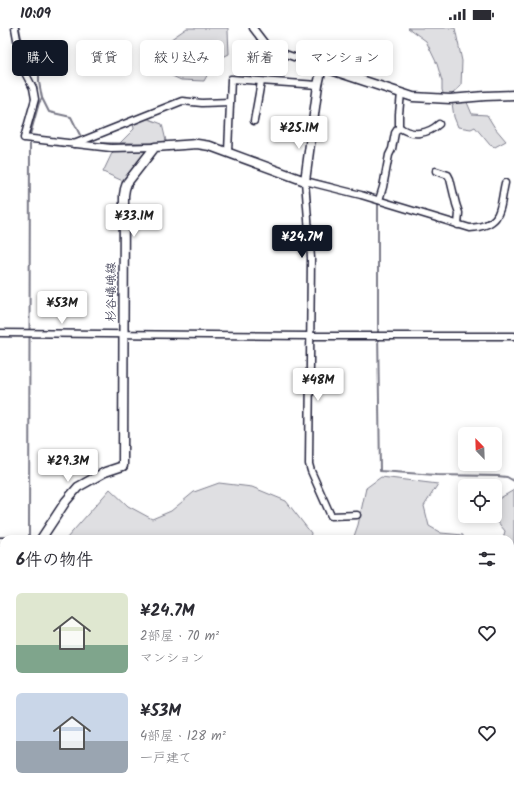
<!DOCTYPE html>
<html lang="ja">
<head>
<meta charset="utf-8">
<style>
	body { margin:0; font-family:Kalam,"Klee One",sans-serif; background:#f2f2f3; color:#2b2b33; height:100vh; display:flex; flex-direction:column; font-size:15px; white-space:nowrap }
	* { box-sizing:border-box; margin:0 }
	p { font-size:13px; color:#7c7c81 }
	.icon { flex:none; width:22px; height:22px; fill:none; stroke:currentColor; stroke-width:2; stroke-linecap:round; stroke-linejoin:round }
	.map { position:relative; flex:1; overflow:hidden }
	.details { position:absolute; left:0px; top:507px; width:514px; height:256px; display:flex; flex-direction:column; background:#fff; border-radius:12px 12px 0 0; box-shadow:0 2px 10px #0003 }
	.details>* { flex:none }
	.top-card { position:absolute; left:12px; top:12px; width:490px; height:36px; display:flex; gap:8px }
	.needle { width:26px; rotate:337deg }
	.fabs { position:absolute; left:458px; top:399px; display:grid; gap:8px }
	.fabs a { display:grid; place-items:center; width:44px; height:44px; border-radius:6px; background:#fff; box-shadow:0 2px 10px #0003; font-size:20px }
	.price { position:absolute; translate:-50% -34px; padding:0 9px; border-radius:4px; background:#fff; color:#222; font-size:13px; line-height:26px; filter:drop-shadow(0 1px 2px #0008) }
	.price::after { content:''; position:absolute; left:50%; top:24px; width:12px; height:9px; margin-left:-6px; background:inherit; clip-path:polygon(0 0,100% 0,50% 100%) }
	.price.active { background:#111827; color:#fff }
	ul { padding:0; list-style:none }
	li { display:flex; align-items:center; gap:12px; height:100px; padding:0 16px }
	li span { display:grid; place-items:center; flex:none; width:112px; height:80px; border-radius:6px; color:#555 }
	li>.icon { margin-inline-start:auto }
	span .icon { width:48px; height:48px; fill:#fffc; stroke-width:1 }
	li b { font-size:17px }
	h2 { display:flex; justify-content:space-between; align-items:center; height:48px; padding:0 16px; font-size:17px }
	.tag { padding:0 14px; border-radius:6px; background:#fff; box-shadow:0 2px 10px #0003; font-size:14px; line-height:36px }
	.tag.active { background:#111827; color:#fff }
	.status { display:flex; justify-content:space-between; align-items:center; height:28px; padding:0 20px; background:#fff; direction:ltr }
	.status svg { height:11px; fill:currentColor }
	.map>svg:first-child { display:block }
	.green { fill:#dfdfe2; stroke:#80808e }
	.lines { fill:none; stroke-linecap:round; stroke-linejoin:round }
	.stream { stroke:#7a7a88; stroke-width:2 }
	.minor-casing { stroke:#22223b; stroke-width:9 }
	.secondary-casing { stroke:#22223b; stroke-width:11 }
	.minor { stroke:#fff; stroke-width:6 }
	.secondary { stroke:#fff; stroke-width:8 }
	.labels { text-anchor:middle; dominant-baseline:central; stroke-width:3; stroke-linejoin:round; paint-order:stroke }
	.street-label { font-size:12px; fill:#22223b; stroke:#fff }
</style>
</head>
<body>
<div class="status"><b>10:09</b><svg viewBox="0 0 49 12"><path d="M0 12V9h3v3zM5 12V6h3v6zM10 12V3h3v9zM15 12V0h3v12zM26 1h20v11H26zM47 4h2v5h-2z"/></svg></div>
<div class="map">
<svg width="514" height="763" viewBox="0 0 514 763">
	<rect width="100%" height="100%" fill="#fff"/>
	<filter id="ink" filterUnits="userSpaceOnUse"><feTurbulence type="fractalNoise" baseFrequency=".025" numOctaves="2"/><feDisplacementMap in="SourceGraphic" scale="8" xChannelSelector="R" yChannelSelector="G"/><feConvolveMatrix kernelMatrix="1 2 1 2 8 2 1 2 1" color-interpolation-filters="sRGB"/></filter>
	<g filter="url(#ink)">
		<!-- green -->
		<g class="green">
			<path d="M 187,0 L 228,0 L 228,3 L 229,26 L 215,33 L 204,53 L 181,52 L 159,42 L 154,23 Z"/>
			<path d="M 408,0 L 455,0 L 462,33 L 461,58 L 450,68 L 444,68 L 442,62 L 442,53 L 437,36 L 426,13 Z"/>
			<path d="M 466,72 L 472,86 L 487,87 L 495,100 L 506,113 L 495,119 L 490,117 L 475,99 L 471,101 L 458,99 L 454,89 L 452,75 Z"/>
			<path d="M 146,90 L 162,96 L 166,113 L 156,115 L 120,115 L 134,101 L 133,94 Z"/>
			<path d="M 113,123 L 148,123 L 125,154 L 103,144 Z"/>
			<path d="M 381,449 L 438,456 L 424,478 L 429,498 L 441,505 L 463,507 L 463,511 L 353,511 L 358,497 L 366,460 Z"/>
			<path d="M 219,455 L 252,459 L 286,473 L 311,505 L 310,511 L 66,511 L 110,461 L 128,478 L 152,491 L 171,483 L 194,464 Z"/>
			<path d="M 514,462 L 514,707 L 510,711 L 510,511 L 503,511 L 505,503 L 493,488 L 495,488 L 495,473 Z"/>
			<path d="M 0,655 L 4,658 L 4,759 L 352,759 L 348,763 L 0,763 Z"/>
			<path d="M 411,759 L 479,759 L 478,763 L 410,763 Z"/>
		</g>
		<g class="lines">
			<!-- stream -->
			<g class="stream">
				<path d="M 19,0 C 22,21 26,13 37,24 L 39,28 L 39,54 L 42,70 L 39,75 L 30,107 L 29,511"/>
				<path d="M 42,70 L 49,84 L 71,89 L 80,107 L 84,111"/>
				<path d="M 199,113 L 211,114 L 218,117"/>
				<path d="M 95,115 L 147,116"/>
				<path d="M 308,150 L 335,157"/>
				<path d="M 377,173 L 378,176 L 378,303 L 380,443 L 436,447 L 497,448 L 507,449 L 514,453"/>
				<path d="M 0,545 L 3,560 L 0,586"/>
				<path d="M 0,603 L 4,615"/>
			</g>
			<!-- minor casing -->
			<g class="minor-casing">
				<g id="minor">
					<path d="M 15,0 L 22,39 L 33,60 L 35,71 L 24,110 L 111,120 L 155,119"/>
					<path d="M 253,0 L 266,17 L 274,22 L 322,39"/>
					<path d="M 254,93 L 261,54"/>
					<path d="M 399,99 C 412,109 428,106 439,96"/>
					<path d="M 74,116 L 182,73 L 202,75 L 230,74"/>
					<path d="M 228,124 L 231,51 L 318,57"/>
					<path d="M 436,143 L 448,147 L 450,151 L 456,176 L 459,185 L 458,197"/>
					<path d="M 379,172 L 383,159 L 389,127 L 392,121 L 395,105 L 399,99 L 399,86 L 401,65"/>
					<path d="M 0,305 L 310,308 L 514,308"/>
					<path d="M 357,487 L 331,488 L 311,443 L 309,436 L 311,230 L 305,153 L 361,167 L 470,200 C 504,197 499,181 505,155"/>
				</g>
			</g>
			<!-- secondary casing -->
			<g class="secondary-casing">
				<g id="secondary">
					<path d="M 41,511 L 66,473 L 78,459 L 105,444 L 123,438 L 124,167 L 125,161 L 127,155 L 155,119 L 197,116 L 210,118 L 305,153 L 318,57 L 322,39 L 413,69 L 450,71 L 485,68 L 514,67"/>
					<path d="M 0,514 L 4,514"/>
				</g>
			</g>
			<!-- minor -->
			<use href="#minor" class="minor"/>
			<!-- secondary -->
			<use href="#secondary" class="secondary"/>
		</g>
	</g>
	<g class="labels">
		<!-- street labels -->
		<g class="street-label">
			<text transform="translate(111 264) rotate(-90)">杉谷嶬峨線</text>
		</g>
	</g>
</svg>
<div class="fabs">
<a><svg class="needle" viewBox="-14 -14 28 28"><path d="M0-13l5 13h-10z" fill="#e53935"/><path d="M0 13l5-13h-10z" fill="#7c7c81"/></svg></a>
<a><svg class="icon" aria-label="locate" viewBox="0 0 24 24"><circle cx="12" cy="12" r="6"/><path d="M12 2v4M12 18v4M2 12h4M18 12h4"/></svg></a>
</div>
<b class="price" style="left:299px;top:122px">¥25.1M</b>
<b class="price" style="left:134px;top:210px">¥33.1M</b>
<b class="price active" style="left:302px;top:231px">¥24.7M</b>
<b class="price" style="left:62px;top:297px">¥53M</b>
<b class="price" style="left:318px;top:374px">¥48M</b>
<b class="price" style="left:68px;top:455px">¥29.3M</b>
<div class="top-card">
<a class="tag active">購入</a>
<a class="tag">賃貸</a>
<a class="tag">絞り込み</a>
<a class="tag">新着</a>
<a class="tag">マンション</a>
</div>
<section class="details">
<h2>6件の物件<svg class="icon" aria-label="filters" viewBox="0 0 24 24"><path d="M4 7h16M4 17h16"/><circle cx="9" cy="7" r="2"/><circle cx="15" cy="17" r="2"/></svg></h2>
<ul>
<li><span style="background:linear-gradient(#dfe7d0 65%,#7fa58c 0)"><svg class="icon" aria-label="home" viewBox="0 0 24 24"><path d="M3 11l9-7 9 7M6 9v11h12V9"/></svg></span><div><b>¥24.7M</b><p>2部屋 · 70 m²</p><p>マンション</p></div><svg class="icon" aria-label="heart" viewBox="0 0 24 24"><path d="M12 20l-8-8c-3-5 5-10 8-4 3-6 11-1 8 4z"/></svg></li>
<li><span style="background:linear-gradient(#c9d6e8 60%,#9aa5b1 0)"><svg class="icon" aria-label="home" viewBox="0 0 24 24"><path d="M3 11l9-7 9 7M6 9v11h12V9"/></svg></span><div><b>¥53M</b><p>4部屋 · 128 m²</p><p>一戸建て</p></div><svg class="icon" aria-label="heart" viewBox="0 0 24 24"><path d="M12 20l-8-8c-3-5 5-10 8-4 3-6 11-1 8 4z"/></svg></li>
</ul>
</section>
</div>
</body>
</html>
